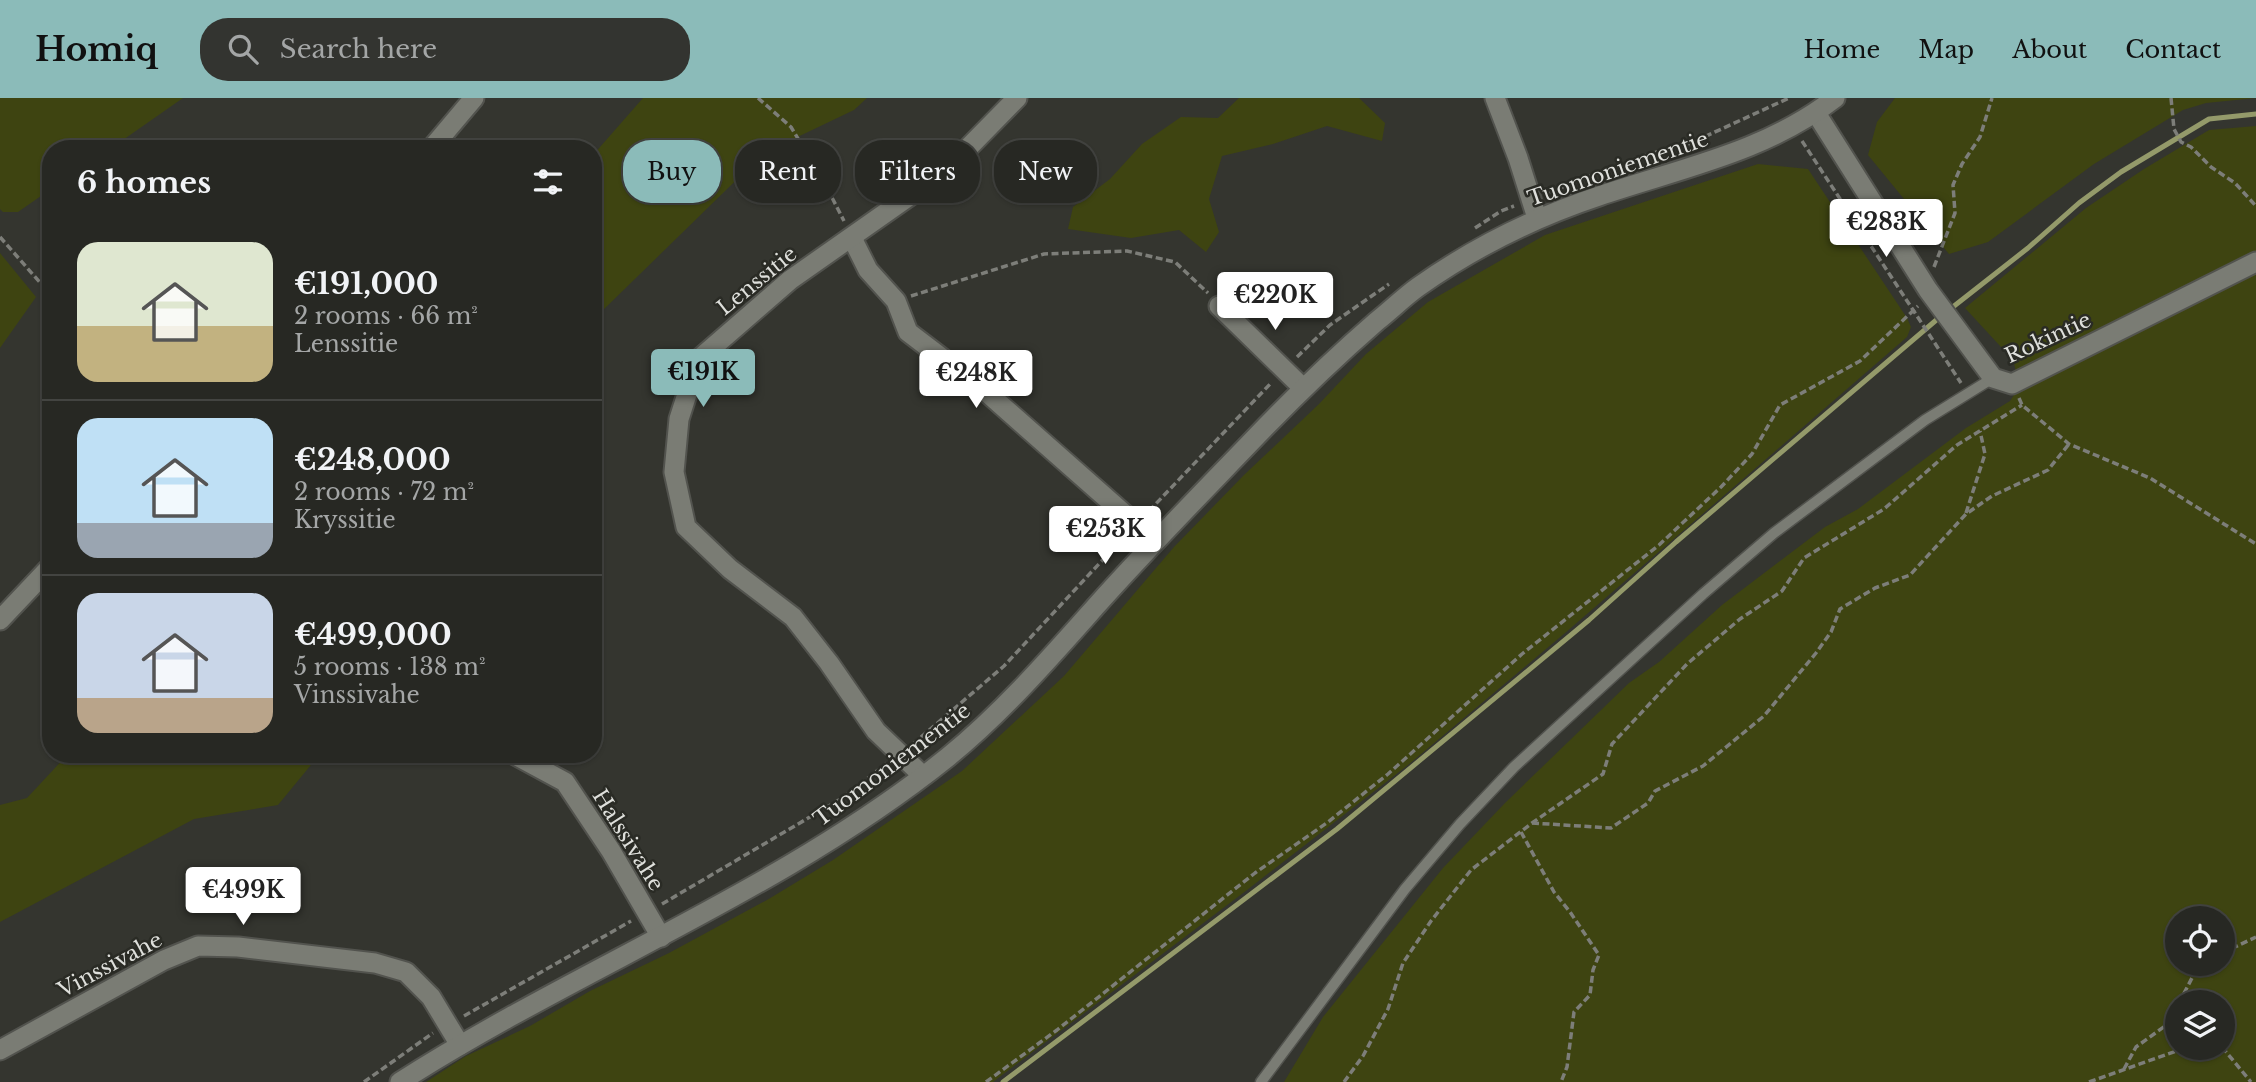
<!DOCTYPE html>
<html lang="en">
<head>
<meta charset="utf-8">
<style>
	body { margin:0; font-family:"Libre Baskerville",serif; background:#333430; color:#f1f3f6; height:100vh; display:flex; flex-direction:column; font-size:26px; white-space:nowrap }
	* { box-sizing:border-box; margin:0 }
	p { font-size:23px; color:#a4a6a6 }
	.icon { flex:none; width:38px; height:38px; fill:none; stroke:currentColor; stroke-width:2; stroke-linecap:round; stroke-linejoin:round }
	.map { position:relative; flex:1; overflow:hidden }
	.sheet { position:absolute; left:42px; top:42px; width:560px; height:623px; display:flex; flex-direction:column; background:#272823; border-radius:28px; box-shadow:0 2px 5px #0004,0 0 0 2px #434441 }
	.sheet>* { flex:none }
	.hud { position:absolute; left:623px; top:42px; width:665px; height:63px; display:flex; gap:14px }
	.controls { position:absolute; left:2165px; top:808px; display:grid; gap:14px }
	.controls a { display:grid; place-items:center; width:70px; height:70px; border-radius:50%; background:#272823; box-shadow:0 2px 5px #0004,0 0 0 2px #434441; font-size:35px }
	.price { position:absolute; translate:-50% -60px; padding:0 16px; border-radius:7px; background:#fff; color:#222; font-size:23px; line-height:46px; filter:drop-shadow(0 2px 4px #0008) }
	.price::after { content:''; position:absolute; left:50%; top:42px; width:21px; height:16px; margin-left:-10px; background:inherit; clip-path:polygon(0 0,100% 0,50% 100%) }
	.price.current { background:#8bbbb9; color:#111 }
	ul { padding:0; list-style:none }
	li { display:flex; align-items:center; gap:21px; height:175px; padding:0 35px }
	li+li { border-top:2px solid #434441 }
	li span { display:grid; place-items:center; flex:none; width:196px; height:140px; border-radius:21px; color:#555 }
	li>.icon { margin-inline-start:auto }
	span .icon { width:84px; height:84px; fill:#fffc; stroke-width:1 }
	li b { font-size:30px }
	h2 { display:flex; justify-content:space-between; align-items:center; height:84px; padding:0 35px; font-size:30px }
	.tag { padding:0 24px; border-radius:28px; background:#272823; box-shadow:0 2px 5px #0004,0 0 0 2px #434441; font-size:24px; line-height:63px }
	.tag.current { background:#8bbbb9; color:#111 }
	header { display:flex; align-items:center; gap:42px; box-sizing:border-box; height:98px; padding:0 35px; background:#8bbbb9; color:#111 }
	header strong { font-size:33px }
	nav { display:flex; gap:38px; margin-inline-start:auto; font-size:24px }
	.search { width:490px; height:63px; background:#333430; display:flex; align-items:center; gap:18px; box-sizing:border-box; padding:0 24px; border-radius:28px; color:#a4a6a6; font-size:26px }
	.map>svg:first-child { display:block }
	.green { fill:#3e4411; fill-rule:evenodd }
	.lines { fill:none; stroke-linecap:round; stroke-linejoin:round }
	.stream { stroke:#949a6a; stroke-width:5 }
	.service-casing { stroke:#52534e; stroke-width:13 }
	.minor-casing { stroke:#52534e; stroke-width:23 }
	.path { stroke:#7d7e79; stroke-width:3.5; stroke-dasharray:7 3.5; stroke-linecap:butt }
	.service { stroke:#7a7c74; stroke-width:10 }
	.minor { stroke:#7a7c74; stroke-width:19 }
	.labels { text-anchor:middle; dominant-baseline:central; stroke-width:5; stroke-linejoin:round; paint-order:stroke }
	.street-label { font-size:21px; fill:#dedfdb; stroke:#2a2b25 }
</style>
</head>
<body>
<header>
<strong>Homiq</strong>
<div class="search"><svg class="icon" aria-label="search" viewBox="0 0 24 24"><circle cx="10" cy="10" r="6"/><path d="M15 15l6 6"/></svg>Search here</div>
<nav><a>Home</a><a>Map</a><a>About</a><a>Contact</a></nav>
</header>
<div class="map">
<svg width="2256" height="984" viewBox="0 0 2256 984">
	<rect width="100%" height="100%" fill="#34352f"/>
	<!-- green -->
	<g class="green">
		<path d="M 0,0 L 183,0 L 110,51 L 51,51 L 51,91 L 18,114 L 3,114 L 0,111 Z"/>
		<path d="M 643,0 L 867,0 L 854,12 L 764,55 L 598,217 L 593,219 L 593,57 Z"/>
		<path d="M 1239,0 L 1359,0 L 1385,25 L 1382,43 L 1327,28 L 1273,46 L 1222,58 L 1209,101 L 1219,134 L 1206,154 L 1179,132 L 1131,140 L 1068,131 L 1073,109 L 1110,81 L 1142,46 L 1181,19 L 1218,20 Z"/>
		<path d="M 1895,0 L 2256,0 L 2206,5 L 2183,12 L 2094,66 L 1988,144 L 1949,156 L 1868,57 L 1877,24 Z"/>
		<path d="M 2256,28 L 2256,984 L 1284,984 L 1323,919 L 1443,770 L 1505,705 L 1629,585 L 1659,564 L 1722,507 L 1825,429 L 1858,411 L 1966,330 L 2010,303 L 2020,288 L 2013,262 L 1965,210 L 2086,110 L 2144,71 L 2209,32 ZM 2177,821 L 2222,821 L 2222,866 L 2177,866 ZM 2177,905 L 2222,905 L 2222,950 L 2177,950 Z"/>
		<path d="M 1758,66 L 1808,71 L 1907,220 L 1911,229 L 1907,239 L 1565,535 L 1408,667 L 1247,792 L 993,984 L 426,984 L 466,958 L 530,928 L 590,893 L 669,855 L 767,802 L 833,762 L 962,673 L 1064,578 L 1174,449 L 1244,377 L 1319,306 L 1366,256 L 1428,204 L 1545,137 Z"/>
		<path d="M 0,155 L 36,199 L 0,250 Z"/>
		<path d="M 68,656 L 320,656 L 278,707 L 194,721 L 0,824 L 0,707 L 27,700 Z"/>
	</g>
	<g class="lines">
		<!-- stream -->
		<g class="stream">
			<path d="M 1949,212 L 2028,150 L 2079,105 L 2121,74 L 2209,21 L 2256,16"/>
			<path d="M 1003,984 L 1337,731 L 1589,522 L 1676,444 L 1941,218"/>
		</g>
		<!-- service casing -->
		<g class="service-casing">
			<path id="service" d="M 1261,984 L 1405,791 L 1460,726 L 1514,669 L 1703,496 L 1774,435 L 1925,322 L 1993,280"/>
		</g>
		<!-- minor casing -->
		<g class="minor-casing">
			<g id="minor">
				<path d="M 1495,0 L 1518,60 L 1537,120"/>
				<path d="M 1816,15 L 1928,192 L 1993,280 L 2012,286 L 2256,164"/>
				<path d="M 431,51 L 474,0"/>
				<path d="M 852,140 L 868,172 L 896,203 L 908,234 L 984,292 L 1155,443"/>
				<path d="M 1219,208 L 1303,290"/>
				<path d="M 0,522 L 51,468"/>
				<path d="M 513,656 L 565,684 L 611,753 L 661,839"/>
				<path d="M 922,677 L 876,633 L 829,565 L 793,519 L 730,471 L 686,429 L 674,374 L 679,321 L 698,262 L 790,182 L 911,97 L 967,51 L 1017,0"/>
				<path d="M 0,952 L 164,862 L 198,848 L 238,849 L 375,865 L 406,874 L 431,899 L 460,947"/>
				<path d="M 400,984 C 580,869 781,793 948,659 C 1003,614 1050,560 1097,507 C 1146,452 1198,399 1249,346 C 1290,303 1332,262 1377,223 C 1391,212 1404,199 1418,189 C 1473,150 1536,119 1599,98 C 1681,70 1766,54 1835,0"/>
			</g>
		</g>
		<!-- path -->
		<g class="path">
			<path d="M 758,0 L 791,29 L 823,82 L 844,123"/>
			<path d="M 2171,0 L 2174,31 L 2181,44 L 2191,49 L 2211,69 L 2235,85 L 2256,108"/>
			<path d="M 1802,43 L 1961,285"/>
			<path d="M 1547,95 L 1642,58 L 1691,45 L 1789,0"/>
			<path d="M 1475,130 L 1501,113 L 1514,108"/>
			<path d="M 0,139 L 51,197"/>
			<path d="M 1934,169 L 1955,115 L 1953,87 L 1962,66 L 1980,39 L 1992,0"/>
			<path d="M 911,198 L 1044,156 L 1127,153 L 1175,164 L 1208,195"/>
			<path d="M 1297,259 L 1330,227 L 1389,186"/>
			<path d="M 2019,300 L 2022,307 L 2069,346 L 2150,380 L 2256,446"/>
			<path d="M 1149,413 L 1272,284"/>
			<path d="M 1966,415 L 1985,356 L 1980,333"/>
			<path d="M 913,646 L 1004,568 L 1124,439"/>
			<path d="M 1532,725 L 1611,730 L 1648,705 L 1655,693 L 1703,668 L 1764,618 L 1816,555 L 1831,534 L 1840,511 L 1875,490 L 1910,477 L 1966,416 L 1992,398 L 2048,372 L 2069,346"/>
			<path d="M 1521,734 L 1554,794 L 1570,814 L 1599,857 L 1593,872 L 1590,897 L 1574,914 L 1567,969 L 1561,984"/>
			<path d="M 662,806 L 844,699 L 887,665"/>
			<path d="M 2222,855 L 2256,839"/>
			<path d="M 2179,905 L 2193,878 L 2203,866"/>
			<path d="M 464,918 L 631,823"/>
			<path d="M 2222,949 L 2251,984"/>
			<path d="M 2124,971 L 2136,949 L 2165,928 L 2177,909"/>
			<path d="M 364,984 L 433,935"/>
			<path d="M 986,984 L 1057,932 L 1255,775 L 1328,724 L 1388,676 L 1522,556 L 1659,447 L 1721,389 L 1752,356 L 1780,307 L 1860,263 L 1918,208"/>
			<path d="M 1344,984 L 1363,958 L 1388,911 L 1403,865 L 1431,823 L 1471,772 L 1532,725 L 1603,676 L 1612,646 L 1687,566 L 1740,521 L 1782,493 L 1804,460 L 1884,411 L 1957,347 L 2022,307"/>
			<path d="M 2089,984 L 2185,950"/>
		</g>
		<!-- service -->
		<use href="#service" class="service"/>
		<!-- minor -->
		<use href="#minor" class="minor"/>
	</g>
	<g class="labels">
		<!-- street labels -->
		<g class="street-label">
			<text transform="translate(1618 71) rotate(-19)">Tuomoniementie</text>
			<text transform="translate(757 183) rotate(-39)">Lenssitie</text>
			<text transform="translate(2048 240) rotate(-25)">Rokintie</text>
			<text transform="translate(892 667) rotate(-37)">Tuomoniementie</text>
			<text transform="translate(628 742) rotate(58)">Halssivahe</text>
			<text transform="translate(110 867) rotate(-28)">Vinssivahe</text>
		</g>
	</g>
</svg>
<div class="controls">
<a><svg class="icon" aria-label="locate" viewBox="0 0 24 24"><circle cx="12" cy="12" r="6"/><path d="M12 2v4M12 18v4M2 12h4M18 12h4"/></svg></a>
<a><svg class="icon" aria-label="layers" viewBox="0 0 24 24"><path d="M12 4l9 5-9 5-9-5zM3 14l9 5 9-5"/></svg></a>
</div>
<b class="price" style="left:1886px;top:161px">€283K</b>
<b class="price" style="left:1275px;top:234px">€220K</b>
<b class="price current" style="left:703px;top:311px">€191K</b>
<b class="price" style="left:976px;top:312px">€248K</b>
<b class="price" style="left:1105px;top:468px">€253K</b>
<b class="price" style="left:243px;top:829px">€499K</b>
<div class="hud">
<a class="tag current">Buy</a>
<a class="tag">Rent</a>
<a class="tag">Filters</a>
<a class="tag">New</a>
</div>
<section class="sheet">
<h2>6 homes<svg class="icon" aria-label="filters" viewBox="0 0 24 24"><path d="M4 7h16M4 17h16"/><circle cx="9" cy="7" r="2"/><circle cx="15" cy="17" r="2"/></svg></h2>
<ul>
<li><span style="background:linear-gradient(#dfe7d0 60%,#c2b280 0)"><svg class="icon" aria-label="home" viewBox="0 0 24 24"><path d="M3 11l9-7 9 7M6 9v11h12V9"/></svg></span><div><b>€191,000</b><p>2 rooms · 66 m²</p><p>Lenssitie</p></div></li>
<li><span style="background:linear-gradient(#bfe0f5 75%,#9aa5b1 0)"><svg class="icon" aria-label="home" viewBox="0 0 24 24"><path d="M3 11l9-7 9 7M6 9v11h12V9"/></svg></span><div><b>€248,000</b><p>2 rooms · 72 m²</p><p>Kryssitie</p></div></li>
<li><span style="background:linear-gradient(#c9d6e8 75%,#b9a48a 0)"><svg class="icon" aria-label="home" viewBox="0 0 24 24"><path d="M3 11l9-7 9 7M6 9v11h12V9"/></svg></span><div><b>€499,000</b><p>5 rooms · 138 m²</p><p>Vinssivahe</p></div></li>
</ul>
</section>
</div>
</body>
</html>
